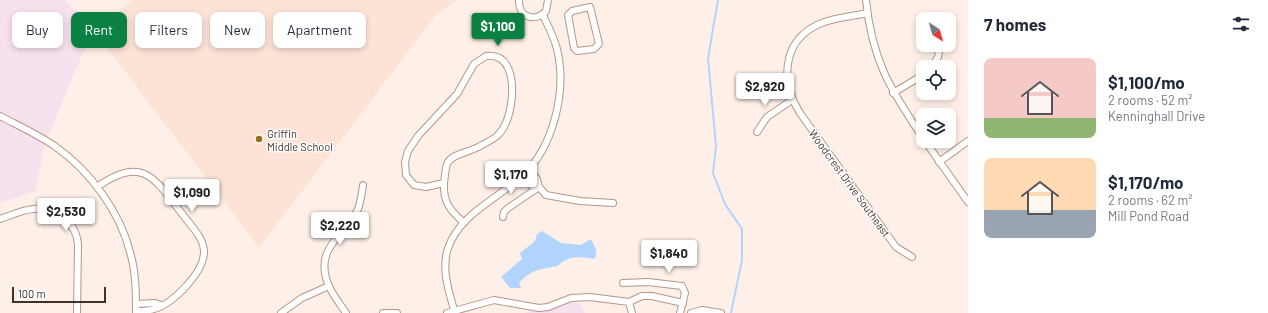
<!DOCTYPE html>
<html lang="en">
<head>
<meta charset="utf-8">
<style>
	body { margin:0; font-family:Barlow,sans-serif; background:#f2f2f3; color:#1f2937; height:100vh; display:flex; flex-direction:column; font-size:15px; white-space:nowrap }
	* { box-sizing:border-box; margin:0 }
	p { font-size:13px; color:#747a83 }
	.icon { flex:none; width:22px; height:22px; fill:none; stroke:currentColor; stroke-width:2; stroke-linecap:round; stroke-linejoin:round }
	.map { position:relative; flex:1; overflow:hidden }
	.sheet { display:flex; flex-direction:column; background:#fff; width:300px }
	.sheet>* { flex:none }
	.hud { position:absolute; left:12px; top:12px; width:380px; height:36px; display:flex; gap:8px }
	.needle { width:26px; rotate:143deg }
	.controls { position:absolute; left:916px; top:12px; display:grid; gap:8px }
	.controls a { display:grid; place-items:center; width:40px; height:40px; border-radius:8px; background:#fff; box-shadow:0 2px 6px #0003; font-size:20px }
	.scale { position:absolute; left:12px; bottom:10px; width:94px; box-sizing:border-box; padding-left:4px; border:2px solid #40322b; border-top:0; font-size:11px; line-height:14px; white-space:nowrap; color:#40322b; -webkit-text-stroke:3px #fff; paint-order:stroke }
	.price { position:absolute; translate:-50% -34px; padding:0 9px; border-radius:4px; background:#fff; color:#222; font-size:13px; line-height:26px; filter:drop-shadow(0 1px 2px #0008) }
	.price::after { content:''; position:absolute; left:50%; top:24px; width:12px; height:9px; margin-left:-6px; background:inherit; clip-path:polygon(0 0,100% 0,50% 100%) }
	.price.active { background:#0b8043; color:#fff }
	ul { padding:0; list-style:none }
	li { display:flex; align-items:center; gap:12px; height:100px; padding:0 16px }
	li span { display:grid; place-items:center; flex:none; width:112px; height:80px; border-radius:8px; color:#555 }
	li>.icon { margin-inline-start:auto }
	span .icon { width:48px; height:48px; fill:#fffc; stroke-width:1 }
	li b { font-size:17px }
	h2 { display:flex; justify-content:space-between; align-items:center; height:48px; padding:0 16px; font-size:17px }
	.tag { padding:0 14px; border-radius:8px; background:#fff; box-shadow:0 2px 6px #0003; font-size:14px; line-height:36px }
	.tag.active { background:#0b8043; color:#fff }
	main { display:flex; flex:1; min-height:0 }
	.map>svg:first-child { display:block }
	.commercial { fill:#f8e1ee }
	.built { fill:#fde2d6 }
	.water { fill:#b1d5fe }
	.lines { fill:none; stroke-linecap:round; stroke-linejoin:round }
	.stream { stroke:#b1d5fe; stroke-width:2 }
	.minor-casing { stroke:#b89685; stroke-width:8 }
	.minor { stroke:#fff; stroke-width:6 }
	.poi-dot { fill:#917218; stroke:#fff; stroke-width:1.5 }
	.labels { text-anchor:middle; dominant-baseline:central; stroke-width:3; stroke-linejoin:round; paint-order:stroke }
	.poi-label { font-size:11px; fill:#40322b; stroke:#fff; text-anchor:start }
	.street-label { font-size:11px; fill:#40322b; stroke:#fff }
</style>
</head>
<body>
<main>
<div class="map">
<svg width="968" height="313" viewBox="0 0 968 313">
	<rect width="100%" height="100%" fill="#fef0e8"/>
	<!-- commercial -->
	<g class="commercial">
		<path d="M 0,0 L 65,0 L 93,29 L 44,146 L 36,191 L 0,203 Z"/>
		<path d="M 579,302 L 585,313 L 525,313 L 542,306 Z"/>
	</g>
	<!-- built -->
	<path class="built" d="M 134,0 L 456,0 L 435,16 L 259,248 L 93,29 Z"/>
	<!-- water -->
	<path class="water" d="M 542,231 L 561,243 L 581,245 L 591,239 L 596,250 L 596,257 L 593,259 C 581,256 566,256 558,266 C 541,269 532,269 519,283 L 521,288 L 510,288 L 502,278 L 502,276 L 522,259 L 520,253 L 535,241 L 537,234 Z"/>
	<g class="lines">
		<!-- stream -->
		<path class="stream" d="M 718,0 L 708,58 L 716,146 L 713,173 L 725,204 L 742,229 L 742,260 L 731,313"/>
		<!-- minor casing -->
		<g class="minor-casing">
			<g id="minor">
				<path d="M 519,0 C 518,17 535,23 546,11 L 548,0"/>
				<path d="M 866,0 C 872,60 890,89 923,138"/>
				<path d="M 590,7 L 599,44 L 594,49 L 577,51 L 574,48 L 568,15 L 572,11 Z"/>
				<path d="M 867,13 C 851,17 832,17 817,25 C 781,43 781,83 800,113 L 896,247 L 912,257"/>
				<path d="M 486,56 C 496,55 504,59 508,68 C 516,85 512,121 498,135 C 494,139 486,143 480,146 C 471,152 454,153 448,162 C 445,167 445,177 444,183 L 426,187 L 414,185 L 406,175 L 405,162 L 408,151 L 418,136 L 457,94 L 474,64 Z"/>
				<path d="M 932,67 L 938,57 L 940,45"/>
				<path d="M 893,93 L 923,75"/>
				<path d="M 0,116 C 19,126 39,135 56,147 C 90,171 120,212 130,252 C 136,272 136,293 136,313"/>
				<path d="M 757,132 L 767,117 L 792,100"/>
				<path d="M 925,141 L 968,202"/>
				<path d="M 939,162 L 968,141"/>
				<path d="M 529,169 L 537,179 L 539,187"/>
				<path d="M 522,177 L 532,186 L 539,187 L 546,195 L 580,201 L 613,203"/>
				<path d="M 444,183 C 443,203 450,210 464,223"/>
				<path d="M 97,187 C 143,154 155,179 183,215 C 191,226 204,238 204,252 C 204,272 173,304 154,309 C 149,311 142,311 136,311"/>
				<path d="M 503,217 L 504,212 L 508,208 L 539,187"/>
				<path d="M 0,219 C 10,216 21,210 33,209 C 55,206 77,223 78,245 L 77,313"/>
				<path d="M 623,283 L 648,282 L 682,286 L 685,293 L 680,313"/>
				<path d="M 629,302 L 632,313"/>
				<path d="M 136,304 L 155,303 L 161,305"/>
				<path d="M 281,313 L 302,298 L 329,286"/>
				<path d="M 346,313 C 340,304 332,294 328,284 C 314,247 344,237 358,209 C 361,201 362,193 363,185"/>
				<path d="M 383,313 L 397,313"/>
				<path d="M 447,313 L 494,300 L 539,308 L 548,307 L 571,298 L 590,297 L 629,302 L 642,296 L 652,296 L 683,303"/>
				<path d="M 455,313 C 449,292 441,270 448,248 C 460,214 496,200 521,177 C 554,148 567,90 557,49 C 554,37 548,26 543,15"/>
				<path d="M 691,313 L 702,310 L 721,313"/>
			</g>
		</g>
		<!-- minor -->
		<use href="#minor" class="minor"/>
	</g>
	<!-- markers -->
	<circle class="poi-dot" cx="259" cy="139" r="4"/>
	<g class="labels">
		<!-- poi labels -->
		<g class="poi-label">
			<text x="267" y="133">Griffin<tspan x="267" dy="13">Middle School</tspan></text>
		</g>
		<!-- street labels -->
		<g class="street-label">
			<text transform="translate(850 183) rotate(54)">Woodcrest Drive Southeast</text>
		</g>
	</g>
</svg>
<div class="controls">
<a><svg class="needle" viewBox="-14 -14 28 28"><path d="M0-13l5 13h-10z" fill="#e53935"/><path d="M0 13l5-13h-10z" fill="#747a83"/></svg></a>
<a><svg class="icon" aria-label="locate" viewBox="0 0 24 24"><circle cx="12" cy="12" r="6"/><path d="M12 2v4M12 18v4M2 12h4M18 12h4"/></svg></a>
<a><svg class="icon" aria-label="layers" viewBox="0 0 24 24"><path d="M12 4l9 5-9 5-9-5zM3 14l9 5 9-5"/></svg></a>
</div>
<div class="scale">100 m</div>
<b class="price active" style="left:498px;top:47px">$1,100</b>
<b class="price" style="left:765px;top:107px">$2,920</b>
<b class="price" style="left:511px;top:195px">$1,170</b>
<b class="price" style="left:192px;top:213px">$1,090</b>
<b class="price" style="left:66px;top:232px">$2,530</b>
<b class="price" style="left:340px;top:246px">$2,220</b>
<b class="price" style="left:669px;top:274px">$1,840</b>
<div class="hud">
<a class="tag">Buy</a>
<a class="tag active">Rent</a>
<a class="tag">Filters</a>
<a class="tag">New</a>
<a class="tag">Apartment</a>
</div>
</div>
<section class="sheet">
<h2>7 homes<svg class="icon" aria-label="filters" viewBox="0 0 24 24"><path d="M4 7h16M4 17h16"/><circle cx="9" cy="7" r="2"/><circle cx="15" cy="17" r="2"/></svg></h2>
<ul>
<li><span style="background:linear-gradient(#f6c9c9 75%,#8fb573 0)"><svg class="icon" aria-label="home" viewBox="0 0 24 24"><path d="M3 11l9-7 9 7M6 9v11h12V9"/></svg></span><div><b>$1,100/mo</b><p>2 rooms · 52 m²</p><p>Kenninghall Drive</p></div></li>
<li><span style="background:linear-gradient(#ffd9b3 65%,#9aa5b1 0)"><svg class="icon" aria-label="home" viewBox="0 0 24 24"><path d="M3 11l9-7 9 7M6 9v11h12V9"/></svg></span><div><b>$1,170/mo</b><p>2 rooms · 62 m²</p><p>Mill Pond Road</p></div></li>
</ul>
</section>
</main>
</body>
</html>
